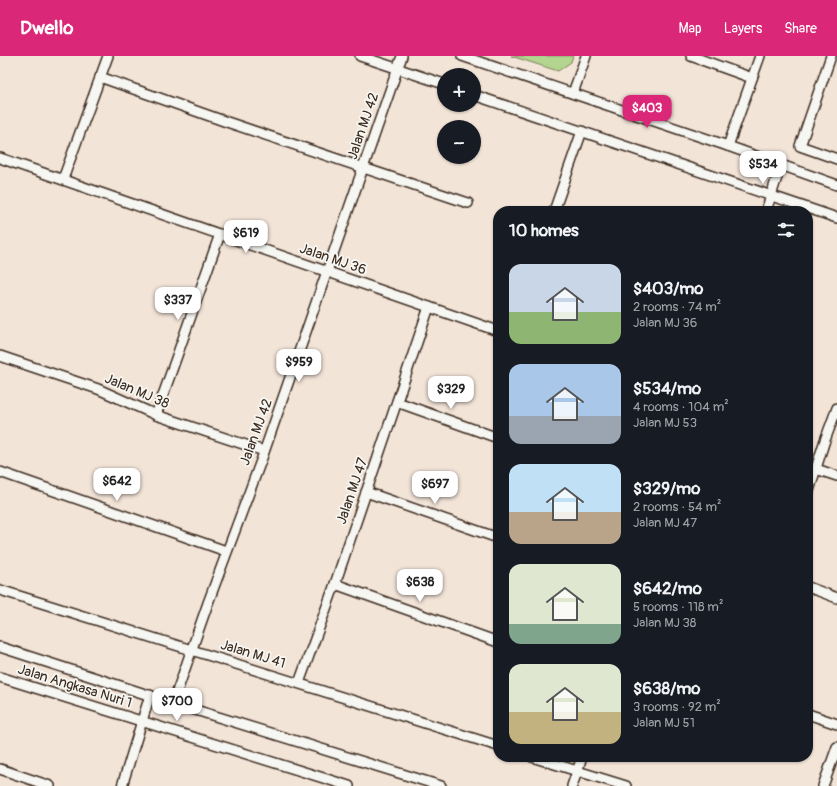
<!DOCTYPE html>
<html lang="en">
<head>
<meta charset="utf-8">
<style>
	body { margin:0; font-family:Pangolin,sans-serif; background:#20242c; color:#f1f3f6; height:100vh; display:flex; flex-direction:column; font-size:15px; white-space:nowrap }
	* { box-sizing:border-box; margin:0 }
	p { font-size:13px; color:#9ea1a6 }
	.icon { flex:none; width:22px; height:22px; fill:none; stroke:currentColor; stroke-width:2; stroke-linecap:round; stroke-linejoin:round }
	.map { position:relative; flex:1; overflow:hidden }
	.details { position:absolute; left:493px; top:150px; width:320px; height:556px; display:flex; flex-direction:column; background:#171b24; border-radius:16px; box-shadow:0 1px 3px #0004 }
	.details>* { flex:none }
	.fabs { position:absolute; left:437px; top:12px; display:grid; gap:8px }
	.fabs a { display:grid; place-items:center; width:44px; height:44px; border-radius:50%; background:#171b24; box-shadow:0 1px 3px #0004; font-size:20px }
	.price { position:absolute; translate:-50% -34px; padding:0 9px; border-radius:8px; background:#fff; color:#222; font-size:13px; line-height:26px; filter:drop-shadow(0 1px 2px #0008) }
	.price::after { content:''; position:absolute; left:50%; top:24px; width:12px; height:9px; margin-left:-6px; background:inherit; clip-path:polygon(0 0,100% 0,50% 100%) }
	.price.selected { background:#db2777; color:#fff }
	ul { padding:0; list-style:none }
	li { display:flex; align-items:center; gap:12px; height:100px; padding:0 16px }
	li span { display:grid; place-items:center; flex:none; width:112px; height:80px; border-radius:12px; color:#555 }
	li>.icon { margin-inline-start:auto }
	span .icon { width:48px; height:48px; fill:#fffc; stroke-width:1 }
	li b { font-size:17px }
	h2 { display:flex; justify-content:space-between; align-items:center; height:48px; padding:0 16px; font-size:17px }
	header { display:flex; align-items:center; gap:24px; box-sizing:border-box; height:56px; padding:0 20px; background:#db2777; color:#fff }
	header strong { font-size:19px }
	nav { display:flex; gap:22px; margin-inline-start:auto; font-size:14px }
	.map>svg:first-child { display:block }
	.green { fill:#b4d58f; stroke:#788056 }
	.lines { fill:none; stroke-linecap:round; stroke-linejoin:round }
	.street-casing { stroke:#3b2a1e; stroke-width:12 }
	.street { stroke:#f6f6f2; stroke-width:9 }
	.labels { text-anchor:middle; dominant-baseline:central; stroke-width:3.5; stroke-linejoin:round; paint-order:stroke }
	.street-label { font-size:14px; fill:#3b2a1e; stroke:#f6f6f2 }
</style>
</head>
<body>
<header>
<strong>Dwello</strong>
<nav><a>Map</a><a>Layers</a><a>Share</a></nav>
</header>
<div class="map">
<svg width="837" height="730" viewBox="0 0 837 730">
	<rect width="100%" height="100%" fill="#f3e4d8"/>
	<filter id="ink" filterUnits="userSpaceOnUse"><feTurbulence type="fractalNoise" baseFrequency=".025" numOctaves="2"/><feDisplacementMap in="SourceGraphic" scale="8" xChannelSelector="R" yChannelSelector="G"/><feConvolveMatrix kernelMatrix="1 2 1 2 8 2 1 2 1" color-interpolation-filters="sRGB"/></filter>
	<g filter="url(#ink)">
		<!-- green -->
		<path class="green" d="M 511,0 L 573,0 L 571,6 L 558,15 Z"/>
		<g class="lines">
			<!-- street casing -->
			<g class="street-casing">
				<g id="street">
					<path d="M 360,0 L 444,28"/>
					<path d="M 462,0 L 728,90 L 837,129"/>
					<path d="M 691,0 L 752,22"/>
					<path d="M 831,0 L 800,90 L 837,103"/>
					<path d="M 100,21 L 224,65 L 468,147"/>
					<path d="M 573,37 L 586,0"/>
					<path d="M 474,39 L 837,162"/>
					<path d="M 728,90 L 760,0"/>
					<path d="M 0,102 L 498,275"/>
					<path d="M 63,123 L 108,0"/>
					<path d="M 554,155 L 582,75"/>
					<path d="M 766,155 L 781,109"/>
					<path d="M 0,300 L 98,333 L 156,359 L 264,395"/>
					<path d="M 397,346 L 498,382"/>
					<path d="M 156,359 L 220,178"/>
					<path d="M 816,413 L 837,420"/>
					<path d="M 0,416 L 226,495"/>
					<path d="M 366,436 L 498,482"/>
					<path d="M 808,438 L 824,387 L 837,352"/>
					<path d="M 335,528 L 498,586"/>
					<path d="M 808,531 L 837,542"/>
					<path d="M 0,534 L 498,690"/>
					<path d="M 0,591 L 173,647 L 441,730"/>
					<path d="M 0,621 L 349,730"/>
					<path d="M 299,627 L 335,528 L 429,251"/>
					<path d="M 173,647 L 208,547 L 262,402 L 402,0"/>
					<path d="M 808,658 L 837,668"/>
					<path d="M 532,701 L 626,730"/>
					<path d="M 0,713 L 50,730"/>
					<path d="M 122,730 L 150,639"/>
					<path d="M 572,730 L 582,701"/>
					<path d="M 823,730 L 837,691"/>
				</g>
			</g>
			<!-- street -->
			<use href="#street" class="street"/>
		</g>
	</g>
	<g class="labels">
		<!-- street labels -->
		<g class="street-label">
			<text transform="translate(363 70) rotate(-71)">Jalan MJ 42</text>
			<text transform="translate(333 203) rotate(19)">Jalan MJ 36</text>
			<text transform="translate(137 335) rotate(23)">Jalan MJ 38</text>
			<text transform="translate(256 376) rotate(-70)">Jalan MJ 42</text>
			<text transform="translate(352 435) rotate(-71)">Jalan MJ 47</text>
			<text transform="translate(253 598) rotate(17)">Jalan MJ 41</text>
			<text transform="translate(75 630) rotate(17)">Jalan Angkasa Nuri 1</text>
		</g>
	</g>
</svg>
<div class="fabs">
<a>+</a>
<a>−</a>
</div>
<b class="price selected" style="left:647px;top:73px">$403</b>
<b class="price" style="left:763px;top:129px">$534</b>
<b class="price" style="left:246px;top:198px">$619</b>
<b class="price" style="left:178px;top:265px">$337</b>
<b class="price" style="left:299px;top:327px">$959</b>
<b class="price" style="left:451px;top:354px">$329</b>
<b class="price" style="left:117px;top:446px">$642</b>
<b class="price" style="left:435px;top:449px">$697</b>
<b class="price" style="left:420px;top:547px">$638</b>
<b class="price" style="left:177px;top:666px">$700</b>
<section class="details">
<h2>10 homes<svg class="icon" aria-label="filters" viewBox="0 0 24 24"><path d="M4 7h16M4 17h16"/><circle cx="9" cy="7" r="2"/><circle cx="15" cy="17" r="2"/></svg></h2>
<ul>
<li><span style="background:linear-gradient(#c9d6e8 60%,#8fb573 0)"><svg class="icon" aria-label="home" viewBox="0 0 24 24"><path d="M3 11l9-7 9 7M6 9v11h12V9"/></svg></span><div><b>$403/mo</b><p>2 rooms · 74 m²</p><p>Jalan MJ 36</p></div></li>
<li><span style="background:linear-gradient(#a9c7e8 65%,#9aa5b1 0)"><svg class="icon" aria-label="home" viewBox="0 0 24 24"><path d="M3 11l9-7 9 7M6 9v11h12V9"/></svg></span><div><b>$534/mo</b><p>4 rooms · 104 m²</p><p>Jalan MJ 53</p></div></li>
<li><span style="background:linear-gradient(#bfe0f5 60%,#b9a48a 0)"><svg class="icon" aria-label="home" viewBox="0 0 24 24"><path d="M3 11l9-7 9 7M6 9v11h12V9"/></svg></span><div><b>$329/mo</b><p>2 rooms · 54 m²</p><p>Jalan MJ 47</p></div></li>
<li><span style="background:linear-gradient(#dfe7d0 75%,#7fa58c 0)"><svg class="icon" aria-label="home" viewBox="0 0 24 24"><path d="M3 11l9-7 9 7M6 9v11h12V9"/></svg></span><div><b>$642/mo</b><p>5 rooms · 118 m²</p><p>Jalan MJ 38</p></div></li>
<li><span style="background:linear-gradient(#dfe7d0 60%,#c2b280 0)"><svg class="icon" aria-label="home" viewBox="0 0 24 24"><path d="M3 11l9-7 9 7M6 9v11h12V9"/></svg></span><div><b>$638/mo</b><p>3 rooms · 92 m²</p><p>Jalan MJ 51</p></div></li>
</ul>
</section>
</div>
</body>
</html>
